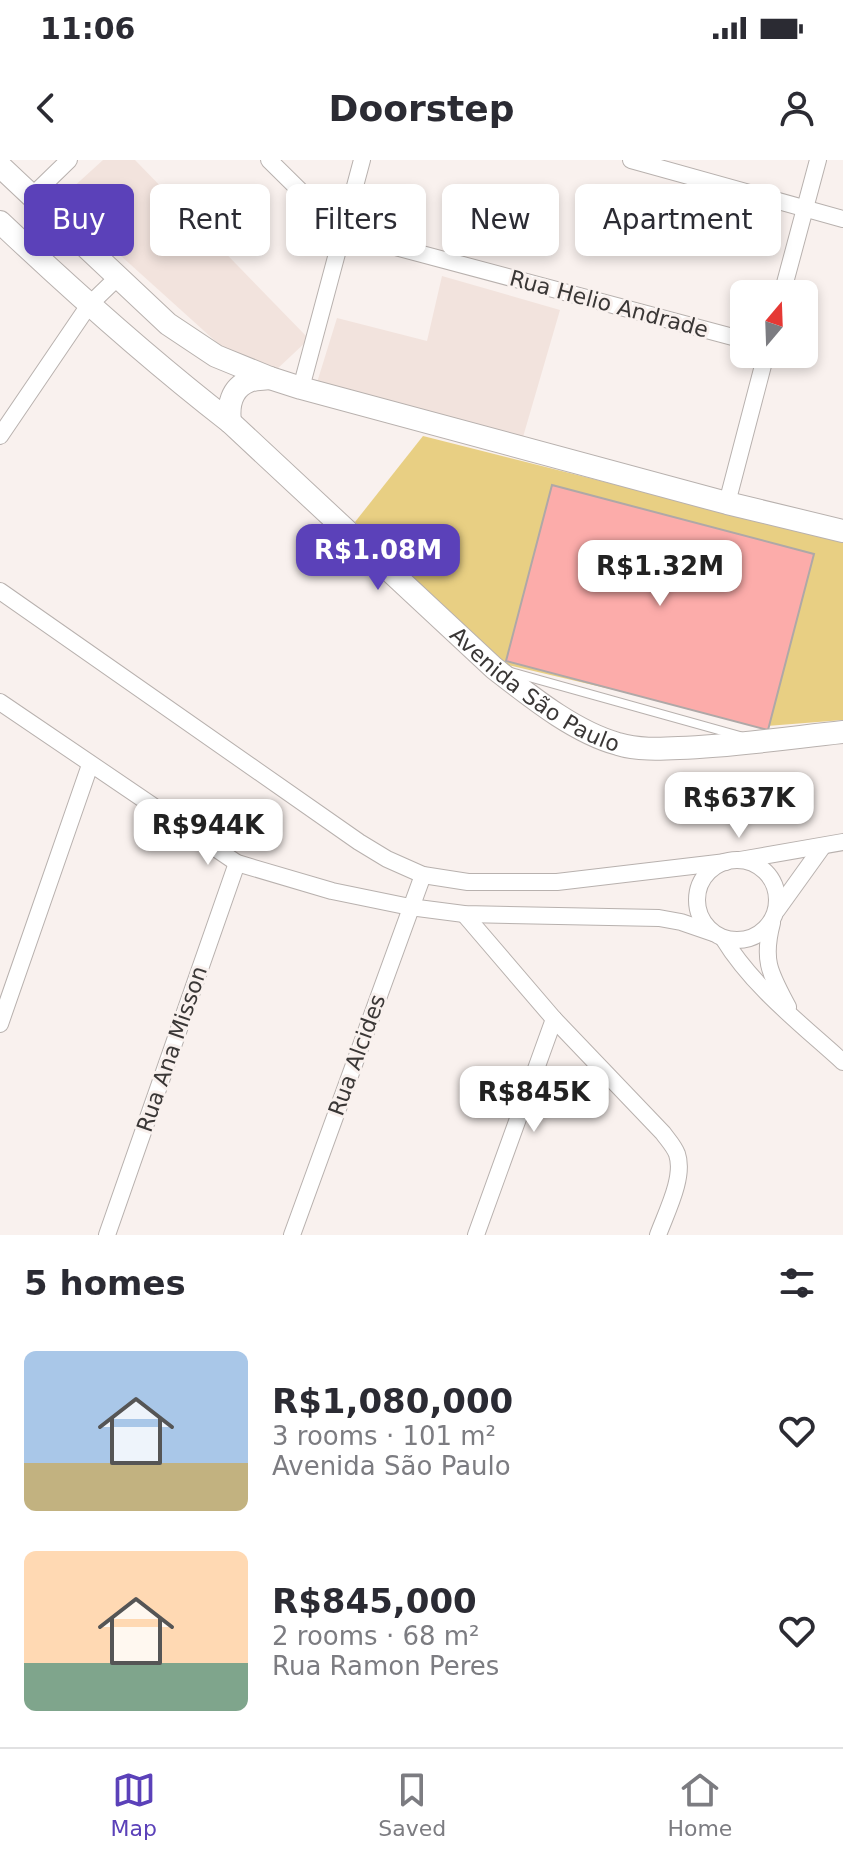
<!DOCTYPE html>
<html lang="en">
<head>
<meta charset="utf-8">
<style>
	body { margin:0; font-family:"DejaVu Sans",sans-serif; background:#f7f7f7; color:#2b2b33; height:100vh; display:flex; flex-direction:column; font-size:30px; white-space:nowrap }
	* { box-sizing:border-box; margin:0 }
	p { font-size:26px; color:#7c7c81 }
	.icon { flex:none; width:44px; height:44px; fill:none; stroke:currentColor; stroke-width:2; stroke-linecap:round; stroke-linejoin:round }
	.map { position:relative; height:1075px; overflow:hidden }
	.drawer { display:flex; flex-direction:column; background:#fff; flex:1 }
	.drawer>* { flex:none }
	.banner { position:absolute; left:24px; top:24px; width:796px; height:72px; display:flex; gap:16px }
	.needle { width:52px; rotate:19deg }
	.buttons { position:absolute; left:730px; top:120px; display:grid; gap:16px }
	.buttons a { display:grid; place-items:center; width:88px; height:88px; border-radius:12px; background:#fff; box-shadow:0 4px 12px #0003; font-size:40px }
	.price { position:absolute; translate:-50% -68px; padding:0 18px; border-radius:16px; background:#fff; color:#222; font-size:26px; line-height:52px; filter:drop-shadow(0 2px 4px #0008) }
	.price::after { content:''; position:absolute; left:50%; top:48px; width:24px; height:18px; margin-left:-12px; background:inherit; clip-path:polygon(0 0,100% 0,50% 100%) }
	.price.active { background:#5b41b9; color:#fff }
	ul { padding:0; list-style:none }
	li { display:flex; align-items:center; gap:24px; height:200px; padding:0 24px }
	li span { display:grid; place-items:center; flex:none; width:224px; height:160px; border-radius:12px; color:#555 }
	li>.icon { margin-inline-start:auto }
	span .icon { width:96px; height:96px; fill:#fffc; stroke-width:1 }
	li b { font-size:34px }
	h2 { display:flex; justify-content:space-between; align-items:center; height:96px; padding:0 24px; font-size:34px }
	.pill { padding:0 28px; border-radius:12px; background:#fff; box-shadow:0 4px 12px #0003; font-size:28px; line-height:72px }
	.pill.active { background:#5b41b9; color:#fff }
	.status { display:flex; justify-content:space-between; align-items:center; height:56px; padding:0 40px; background:#fff; direction:ltr }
	.status svg { height:22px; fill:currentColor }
	header { display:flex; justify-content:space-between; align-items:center; height:104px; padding:0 24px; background:#fff; font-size:36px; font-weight:600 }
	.dock { display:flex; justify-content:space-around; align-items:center; height:112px; border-top:2px solid #e1e1e2; background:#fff; font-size:22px; color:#7c7c81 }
	.dock a { display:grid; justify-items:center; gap:4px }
	.dock .active { color:#5b41b9 }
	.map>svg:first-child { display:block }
	.built { fill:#f2e3dd }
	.green { fill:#e8cf83 }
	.building { fill:#fcacaa; stroke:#afa8a7; stroke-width:2 }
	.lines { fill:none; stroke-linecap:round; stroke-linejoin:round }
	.lane-casing { stroke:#b8b1ae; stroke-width:10 }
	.street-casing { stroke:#b8b1ae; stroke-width:18 }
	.secondary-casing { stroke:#b8b1ae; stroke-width:24 }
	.lane { stroke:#fff; stroke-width:8 }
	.street { stroke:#fff; stroke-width:16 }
	.secondary { stroke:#fff; stroke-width:22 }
	.labels { text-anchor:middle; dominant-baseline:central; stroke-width:6; stroke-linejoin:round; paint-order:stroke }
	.street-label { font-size:22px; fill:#3a3736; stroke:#f9f1ee }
</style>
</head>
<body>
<div class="status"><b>11:06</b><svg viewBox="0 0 49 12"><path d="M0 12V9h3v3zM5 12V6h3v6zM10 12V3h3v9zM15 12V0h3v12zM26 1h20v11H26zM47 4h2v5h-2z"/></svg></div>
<header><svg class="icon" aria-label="back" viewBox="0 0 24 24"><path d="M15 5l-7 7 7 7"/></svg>Doorstep<svg class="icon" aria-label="person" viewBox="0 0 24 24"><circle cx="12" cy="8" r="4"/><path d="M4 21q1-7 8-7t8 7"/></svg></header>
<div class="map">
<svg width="843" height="1075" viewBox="0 0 843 1075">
	<rect width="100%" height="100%" fill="#f9f1ee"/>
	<!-- built -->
	<g class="built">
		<path d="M 103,0 L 135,0 L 309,179 L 275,211 L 233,197 L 59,40 Z"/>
		<path d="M 442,116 L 560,150 L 523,277 L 315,229 L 337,158 L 427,181 Z"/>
	</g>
	<!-- green -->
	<path class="green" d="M 423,276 L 843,382 L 843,560 L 767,566 L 500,503 L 355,362 Z"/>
	<!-- building -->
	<path class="building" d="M 552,325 L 814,394 L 768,570 L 506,501 Z"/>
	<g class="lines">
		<!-- lane casing -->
		<g class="lane-casing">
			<path id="lane" d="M 511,512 L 740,576"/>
		</g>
		<!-- street casing -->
		<g class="street-casing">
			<g id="street">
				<path d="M 269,0 L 343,73 L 744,180"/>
				<path d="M 631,0 L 843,59"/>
				<path d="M 32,36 L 69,0"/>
				<path d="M 782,134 L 818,0"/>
				<path d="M 301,228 L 362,0"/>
				<path d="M 0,276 L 89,145 L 117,118"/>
				<path d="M 727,343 L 766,194"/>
				<path d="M 0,431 L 359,682 L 387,699 L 423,715 L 468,722 L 557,722 L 726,702"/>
				<path d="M 0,542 L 237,703 L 332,731 L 410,747 L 464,754 L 659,758 L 681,762 L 713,773"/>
				<circle cx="737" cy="740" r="40"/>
				<path d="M 740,700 L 843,682"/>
				<path d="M 777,750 L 823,686"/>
				<path d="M 464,754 L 554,859 L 663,973 C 668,980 674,986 677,994 C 685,1017 666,1053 658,1075"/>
				<path d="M 772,763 C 762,801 770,813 788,847"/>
				<path d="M 723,778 C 753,827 800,863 843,902"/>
				<path d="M 0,864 L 90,605"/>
				<path d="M 107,1075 L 237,703"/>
				<path d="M 292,1075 L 423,715"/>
				<path d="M 476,1075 L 554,859"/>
			</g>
		</g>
		<!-- secondary casing -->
		<g class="secondary-casing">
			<g id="secondary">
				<path d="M 0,6 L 168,164 L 216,196 L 270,218 L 301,228 L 727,343 L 843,371"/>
				<path id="s1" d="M 0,62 C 74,132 150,200 230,262 L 494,508 C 530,536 574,572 618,584 C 637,590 660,589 679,588 C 734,586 788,578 843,572"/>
				<path d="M 230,262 C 228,246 231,228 249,221 C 254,219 264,219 270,218"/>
			</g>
		</g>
		<!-- lane -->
		<use href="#lane" class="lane"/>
		<!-- street -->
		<use href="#street" class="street"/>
		<!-- secondary -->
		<use href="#secondary" class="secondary"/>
	</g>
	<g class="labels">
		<!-- street labels -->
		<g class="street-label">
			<text transform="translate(609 144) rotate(15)">Rua Helio Andrade</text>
			<text stroke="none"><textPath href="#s1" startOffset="712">Avenida São Paulo</textPath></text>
			<text transform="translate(172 889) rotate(-71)">Rua Ana Misson</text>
			<text transform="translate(357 895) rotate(-70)">Rua Alcides</text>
		</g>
	</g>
</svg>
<div class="buttons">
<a><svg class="needle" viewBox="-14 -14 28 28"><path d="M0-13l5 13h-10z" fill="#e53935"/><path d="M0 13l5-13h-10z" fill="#7c7c81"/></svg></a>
</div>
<b class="price active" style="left:378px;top:432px">R$1.08M</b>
<b class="price" style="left:660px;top:448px">R$1.32M</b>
<b class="price" style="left:739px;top:680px">R$637K</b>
<b class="price" style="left:208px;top:707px">R$944K</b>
<b class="price" style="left:534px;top:974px">R$845K</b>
<div class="banner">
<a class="pill active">Buy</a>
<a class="pill">Rent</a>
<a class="pill">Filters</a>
<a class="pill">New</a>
<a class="pill">Apartment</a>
</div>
</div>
<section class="drawer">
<h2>5 homes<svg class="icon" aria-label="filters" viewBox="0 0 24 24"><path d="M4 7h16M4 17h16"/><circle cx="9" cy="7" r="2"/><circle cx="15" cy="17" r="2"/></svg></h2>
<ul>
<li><span style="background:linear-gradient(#a9c7e8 70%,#c2b280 0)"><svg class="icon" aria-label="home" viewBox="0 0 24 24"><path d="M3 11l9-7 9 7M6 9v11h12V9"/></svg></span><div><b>R$1,080,000</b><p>3 rooms · 101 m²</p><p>Avenida São Paulo</p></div><svg class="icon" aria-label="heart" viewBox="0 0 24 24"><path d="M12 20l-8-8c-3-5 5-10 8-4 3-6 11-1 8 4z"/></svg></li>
<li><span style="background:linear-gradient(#ffd9b3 70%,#7fa58c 0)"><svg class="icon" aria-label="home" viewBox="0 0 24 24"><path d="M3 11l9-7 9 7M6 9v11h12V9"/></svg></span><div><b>R$845,000</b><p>2 rooms · 68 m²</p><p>Rua Ramon Peres</p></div><svg class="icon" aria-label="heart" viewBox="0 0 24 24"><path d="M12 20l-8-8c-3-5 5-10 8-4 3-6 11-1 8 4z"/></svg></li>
</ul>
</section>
<nav class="dock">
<a class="active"><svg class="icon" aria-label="map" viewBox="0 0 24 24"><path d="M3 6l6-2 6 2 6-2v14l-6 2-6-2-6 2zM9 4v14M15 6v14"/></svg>Map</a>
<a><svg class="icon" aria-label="saved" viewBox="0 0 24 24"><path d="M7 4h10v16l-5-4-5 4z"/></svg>Saved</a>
<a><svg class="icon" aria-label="home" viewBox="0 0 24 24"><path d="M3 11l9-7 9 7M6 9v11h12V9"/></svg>Home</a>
</nav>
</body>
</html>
